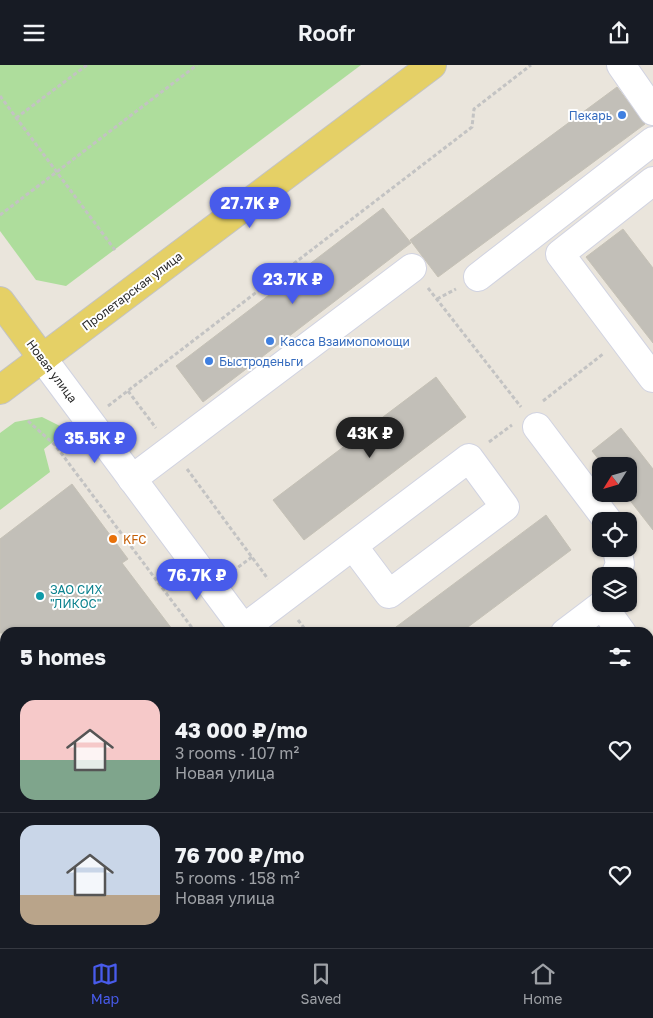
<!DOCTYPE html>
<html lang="en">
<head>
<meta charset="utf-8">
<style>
	body { margin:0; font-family:"Golos Text",sans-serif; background:#20242c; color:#f1f3f6; height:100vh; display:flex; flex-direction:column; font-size:19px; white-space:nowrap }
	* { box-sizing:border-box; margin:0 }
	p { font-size:16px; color:#9ea1a6 }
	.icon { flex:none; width:28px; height:28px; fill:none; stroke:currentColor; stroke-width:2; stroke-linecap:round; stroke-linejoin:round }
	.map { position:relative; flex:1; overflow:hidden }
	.panel { position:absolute; left:0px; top:562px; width:654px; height:321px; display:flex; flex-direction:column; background:#171b24; border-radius:15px 15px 0 0; box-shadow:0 1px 4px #0004 }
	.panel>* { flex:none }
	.needle { width:32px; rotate:233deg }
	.tools { position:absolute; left:592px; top:392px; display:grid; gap:10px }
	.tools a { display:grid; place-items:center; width:45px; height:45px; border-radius:10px; background:#171b24; box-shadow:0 1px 4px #0004; font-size:25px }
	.price { position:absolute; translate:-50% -42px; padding:0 11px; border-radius:18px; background:#485beb; color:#fff; font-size:16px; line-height:32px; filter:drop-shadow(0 1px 2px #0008) }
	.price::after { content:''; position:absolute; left:50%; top:30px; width:15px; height:11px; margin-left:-8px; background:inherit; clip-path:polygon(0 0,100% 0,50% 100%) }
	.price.on { background:#222; color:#fff }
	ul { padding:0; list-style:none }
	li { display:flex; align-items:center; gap:15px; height:125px; padding:0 20px }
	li+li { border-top:1px solid #363941 }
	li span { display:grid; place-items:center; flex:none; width:140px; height:100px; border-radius:15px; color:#555 }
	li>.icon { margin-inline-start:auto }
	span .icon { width:60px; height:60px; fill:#fffc; stroke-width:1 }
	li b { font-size:21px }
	h2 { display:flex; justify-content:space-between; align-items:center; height:60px; padding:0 20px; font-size:21px }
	header { display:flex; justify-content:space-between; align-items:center; height:65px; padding:0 20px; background:#171b24; font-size:22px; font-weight:600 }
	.tabs { display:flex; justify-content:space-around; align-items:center; height:70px; border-top:1px solid #363941; background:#171b24; font-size:14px; color:#9ea1a6 }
	.tabs a { display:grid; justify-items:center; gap:2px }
	.tabs .on { color:#485beb }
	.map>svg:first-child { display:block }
	.green { fill:#aedd9c }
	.building { fill:#c2bfb8; stroke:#c5c1b6 }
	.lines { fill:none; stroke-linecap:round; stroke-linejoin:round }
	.minor-casing { stroke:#d1d3e1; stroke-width:30 }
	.major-casing { stroke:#c3c3c3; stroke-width:30 }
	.path { stroke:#c3c3c3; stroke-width:3; stroke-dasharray:4 2.5; stroke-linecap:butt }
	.minor { stroke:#fff; stroke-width:28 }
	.major { stroke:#e5d066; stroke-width:28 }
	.shop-dot { fill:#3f7fe0; stroke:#fff; stroke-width:2 }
	.food-dot { fill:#e8710a; stroke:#fff; stroke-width:2 }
	.culture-dot { fill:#0f9aa8; stroke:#fff; stroke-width:2 }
	.labels { text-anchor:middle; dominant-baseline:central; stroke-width:4; stroke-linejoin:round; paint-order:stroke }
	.shop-label { font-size:12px; fill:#366cbe; stroke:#fff; text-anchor:start }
	.street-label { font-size:12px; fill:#292929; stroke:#fff }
	.food-label { font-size:12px; fill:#c56008; stroke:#fff; text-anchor:start }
	.culture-label { font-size:12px; fill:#0d838f; stroke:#fff; text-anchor:start }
</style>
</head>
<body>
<header><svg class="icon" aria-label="menu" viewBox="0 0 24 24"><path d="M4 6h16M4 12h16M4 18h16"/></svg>Roofr<svg class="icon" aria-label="share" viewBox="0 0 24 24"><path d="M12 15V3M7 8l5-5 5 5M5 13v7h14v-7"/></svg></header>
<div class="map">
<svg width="653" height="883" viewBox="0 0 653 883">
	<rect width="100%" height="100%" fill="#eae5dc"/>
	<!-- green -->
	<g class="green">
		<path d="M 0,0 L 361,0 L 66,221 L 36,215 L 0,166 Z"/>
		<path d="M 42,352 L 68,365 L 44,384 L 50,407 L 0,445 L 0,368 L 15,357 Z"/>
	</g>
	<!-- building -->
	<g class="building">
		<path d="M 617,22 L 645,59 L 438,212 L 410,175 Z"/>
		<path d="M 383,143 L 411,178 L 203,337 L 176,301 Z"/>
		<path d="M 623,164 L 653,203 L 653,278 L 586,192 Z"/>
		<path d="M 436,312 L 466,352 L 304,475 L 273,435 Z"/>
		<path d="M 621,363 L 653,404 L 653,465 L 625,429 L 629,429 L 629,401 L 604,401 L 592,386 Z"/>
		<path d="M 72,419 L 128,494 L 122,498 L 175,568 L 0,568 L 0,474 Z"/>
		<path d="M 546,450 L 571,485 L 460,568 L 388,568 Z"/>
	</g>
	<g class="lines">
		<!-- minor casing -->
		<g class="minor-casing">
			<g id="minor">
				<path d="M 621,0 L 653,46"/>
				<path d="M 653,116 L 560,189 L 653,313"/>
				<path d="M 478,212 L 653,76"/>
				<path d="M 43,294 L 247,568"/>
				<path d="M 537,362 L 608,456"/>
				<path d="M 132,414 L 412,203"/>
				<path d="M 615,511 L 620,499 L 617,484"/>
				<path d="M 244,563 C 319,507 394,450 469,393 L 505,442 L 389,529 L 353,481"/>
				<path d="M 565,568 L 602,540 L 622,568"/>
				<path d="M 649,590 L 653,590"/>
				<path d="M 649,845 L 653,851"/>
				<path d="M 481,879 L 484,883"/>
			</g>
		</g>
		<!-- major casing -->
		<g class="major-casing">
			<g id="major">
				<path d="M 0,236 L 43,294"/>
				<path d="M 0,325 L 432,0"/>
			</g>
		</g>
		<!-- path -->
		<g class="path">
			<path d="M 0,31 L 115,185"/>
			<path d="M 16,53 L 87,0"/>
			<path d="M 0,150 L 197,0"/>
			<path d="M 428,223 L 521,342"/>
			<path d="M 437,234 L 456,224"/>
			<path d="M 128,326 L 156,363"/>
			<path d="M 543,336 L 603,289"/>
			<path d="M 108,341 L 472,62 L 474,44 L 531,0"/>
			<path d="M 28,356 L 55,380 L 196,568"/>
			<path d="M 489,377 L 512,360"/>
			<path d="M 55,380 L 69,370"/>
			<path d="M 187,404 L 268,514"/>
			<path d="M 233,506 L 252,492"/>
			<path d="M 298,555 L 308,568"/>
			<path d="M 430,879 L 433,883"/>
			<path d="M 541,879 L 544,883"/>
		</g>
		<!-- minor -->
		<use href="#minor" class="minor"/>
		<!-- major -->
		<use href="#major" class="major"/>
	</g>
	<!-- markers -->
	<g class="shop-dot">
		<circle cx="622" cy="50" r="5"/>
		<circle cx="270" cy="276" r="5"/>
		<circle cx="209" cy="296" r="5"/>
	</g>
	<circle class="food-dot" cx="113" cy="474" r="5"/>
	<circle class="culture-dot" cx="40" cy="531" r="5"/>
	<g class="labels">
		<!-- shop labels -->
		<g class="shop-label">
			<text x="612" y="50" text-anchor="end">Пекарь</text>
			<text x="280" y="276">Касса Взаимопомощи</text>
			<text x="219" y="296">Быстроденьги</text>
		</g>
		<!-- street labels -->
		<g class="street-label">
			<text transform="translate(132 226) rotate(-37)">Пролетарская улица</text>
			<text transform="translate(52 306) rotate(53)">Новая улица</text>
		</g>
		<!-- food labels -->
		<g class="food-label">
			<text x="123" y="474">KFC</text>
		</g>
		<!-- culture labels -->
		<g class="culture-label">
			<text x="50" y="524">ЗАО СИХ<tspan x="50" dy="14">"ЛИКОС"</tspan></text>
		</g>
	</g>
</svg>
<div class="tools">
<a><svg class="needle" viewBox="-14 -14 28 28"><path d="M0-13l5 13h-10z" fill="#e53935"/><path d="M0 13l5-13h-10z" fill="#9ea1a6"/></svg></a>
<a><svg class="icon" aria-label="locate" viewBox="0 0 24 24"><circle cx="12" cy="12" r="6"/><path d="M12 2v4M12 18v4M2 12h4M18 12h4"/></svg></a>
<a><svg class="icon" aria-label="layers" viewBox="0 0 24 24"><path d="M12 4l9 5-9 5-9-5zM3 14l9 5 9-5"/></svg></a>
</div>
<b class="price" style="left:250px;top:164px">27.7K ₽</b>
<b class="price" style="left:293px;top:240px">23.7K ₽</b>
<b class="price on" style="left:370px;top:394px">43K ₽</b>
<b class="price" style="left:95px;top:399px">35.5K ₽</b>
<b class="price" style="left:197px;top:536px">76.7K ₽</b>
<section class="panel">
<h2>5 homes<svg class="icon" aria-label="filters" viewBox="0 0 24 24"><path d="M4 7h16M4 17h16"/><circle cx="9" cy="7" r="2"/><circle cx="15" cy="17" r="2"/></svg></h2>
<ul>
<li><span style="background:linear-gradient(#f6c9c9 60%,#7fa58c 0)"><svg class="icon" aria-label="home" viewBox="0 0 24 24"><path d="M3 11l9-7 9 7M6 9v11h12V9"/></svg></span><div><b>43 000 ₽/mo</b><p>3 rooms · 107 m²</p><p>Новая улица</p></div><svg class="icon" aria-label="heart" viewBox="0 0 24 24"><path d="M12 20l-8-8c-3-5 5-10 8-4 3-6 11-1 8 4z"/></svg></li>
<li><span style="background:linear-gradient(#c9d6e8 70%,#b9a48a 0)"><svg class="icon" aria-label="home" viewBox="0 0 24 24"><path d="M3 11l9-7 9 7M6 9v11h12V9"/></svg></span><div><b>76 700 ₽/mo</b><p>5 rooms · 158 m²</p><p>Новая улица</p></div><svg class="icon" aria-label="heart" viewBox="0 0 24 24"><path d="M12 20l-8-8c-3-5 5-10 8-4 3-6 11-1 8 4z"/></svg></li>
</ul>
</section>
</div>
<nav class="tabs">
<a class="on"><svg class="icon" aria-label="map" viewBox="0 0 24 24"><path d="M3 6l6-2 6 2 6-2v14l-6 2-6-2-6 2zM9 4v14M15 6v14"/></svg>Map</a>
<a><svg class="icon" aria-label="saved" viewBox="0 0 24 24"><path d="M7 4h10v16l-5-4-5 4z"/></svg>Saved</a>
<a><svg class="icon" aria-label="home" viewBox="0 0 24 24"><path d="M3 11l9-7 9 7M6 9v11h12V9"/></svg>Home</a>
</nav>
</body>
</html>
